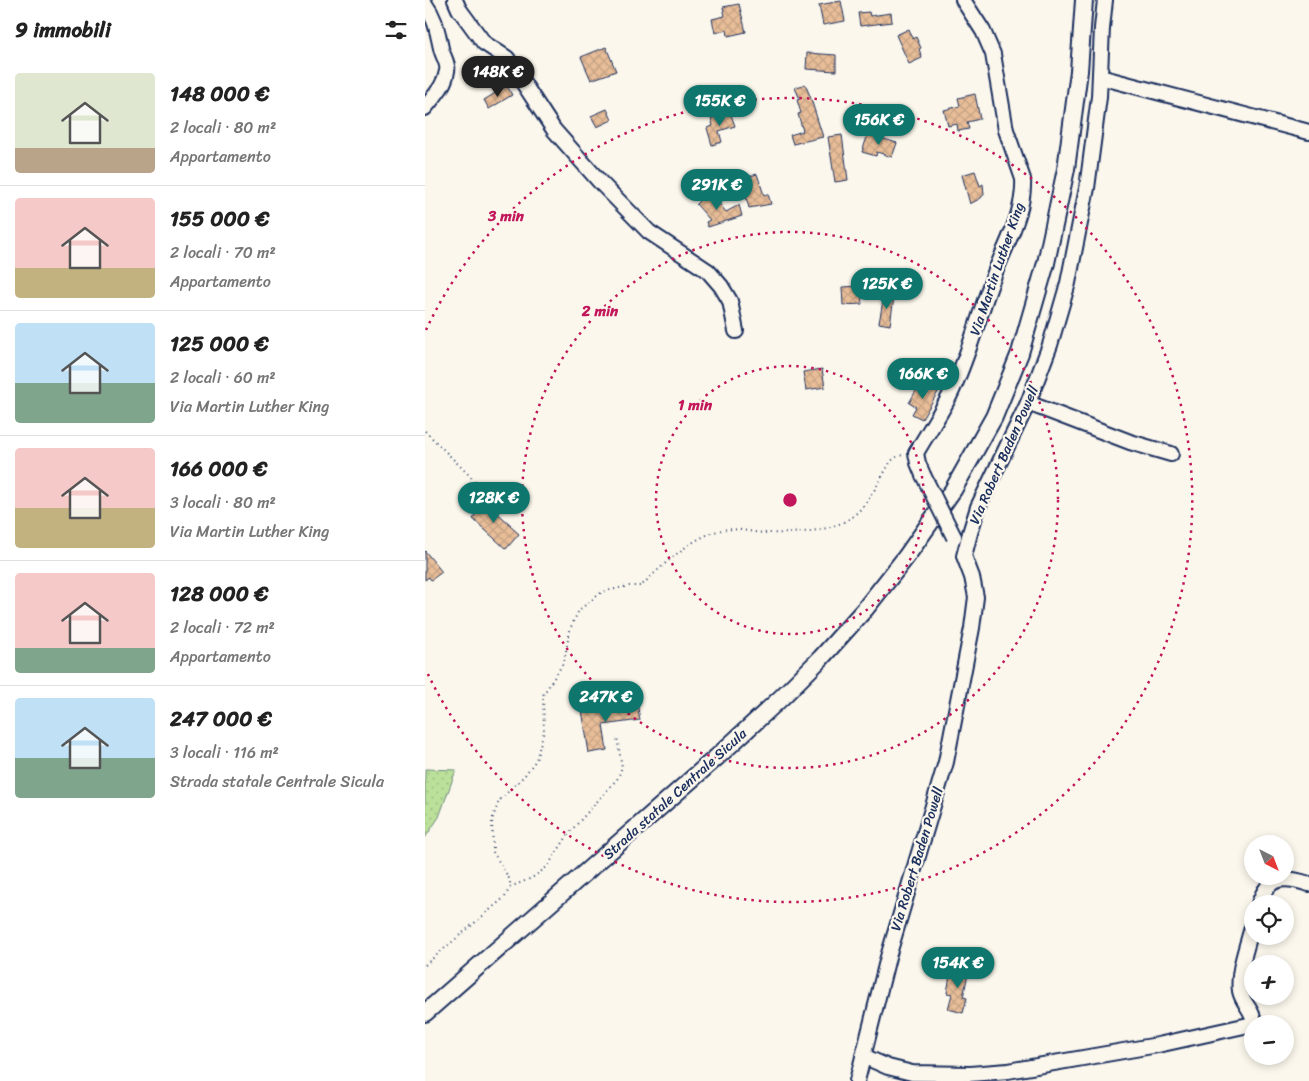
<!DOCTYPE html>
<html lang="it">
<head>
<meta charset="utf-8">
<style>
	body { margin:0; font-family:Sriracha,sans-serif; background:#f2f2f2; color:#222; height:100vh; display:flex; flex-direction:column; font-size:19px; white-space:nowrap }
	* { box-sizing:border-box; margin:0 }
	p { font-size:16px; color:#767676 }
	.icon { flex:none; width:28px; height:28px; fill:none; stroke:currentColor; stroke-width:2; stroke-linecap:round; stroke-linejoin:round }
	.map { position:relative; flex:1; overflow:hidden }
	.details { display:flex; flex-direction:column; background:#fff; width:425px }
	.details>* { flex:none }
	.needle { width:32px; rotate:138deg }
	.controls { position:absolute; left:819px; top:835px; display:grid; gap:10px }
	.controls a { display:grid; place-items:center; width:50px; height:50px; border-radius:50%; background:#fff; box-shadow:0 2px 8px #0003; font-size:25px }
	.price { position:absolute; translate:-50% -42px; padding:0 11px; border-radius:18px; background:#0f766e; color:#fff; font-size:16px; line-height:32px; filter:drop-shadow(0 1px 2px #0008) }
	.price::after { content:''; position:absolute; left:50%; top:30px; width:15px; height:11px; margin-left:-8px; background:inherit; clip-path:polygon(0 0,100% 0,50% 100%) }
	.price.current { background:#222; color:#fff }
	ul { padding:0; list-style:none }
	li { display:flex; align-items:center; gap:15px; height:125px; padding:0 15px }
	li+li { border-top:1px solid #e0e0e0 }
	li span { display:grid; place-items:center; flex:none; width:140px; height:100px; border-radius:5px; color:#555 }
	li>.icon { margin-inline-start:auto }
	span .icon { width:60px; height:60px; fill:#fffc; stroke-width:1 }
	li b { font-size:21px }
	h2 { display:flex; justify-content:space-between; align-items:center; height:60px; padding:0 15px; font-size:21px }
	main { display:flex; flex:1; min-height:0 }
	.map>svg:first-child { display:block }
	.grass { fill:url(#grass-dots); stroke:#6b887c }
	.building { fill:url(#building-cross-hatch); stroke:#1b2f5e }
	.lines { fill:none; stroke-linecap:round; stroke-linejoin:round }
	.minor-casing { stroke:#1b2f5e; stroke-width:18 }
	.major-casing { stroke:#1b2f5e; stroke-width:20 }
	.path { stroke:#1b2f5e; stroke-width:2; stroke-dasharray:1 4; stroke-linecap:butt }
	.minor { stroke:#fbf7ec; stroke-width:14 }
	.major { stroke:#fbf7ec; stroke-width:16 }
	.minor-bridge-casing { stroke:#1b2f5e; stroke-width:18; stroke-linecap:butt }
	.minor-bridge { stroke:#fbf7ec; stroke-width:14 }
	.ring { fill:none; stroke:#c2185b; stroke-width:2.5; stroke-dasharray:2.5 5 }
	.labels { text-anchor:middle; dominant-baseline:central; stroke-width:4.5; stroke-linejoin:round; paint-order:stroke }
	.street-label { font-size:14px; fill:#1b2f5e; stroke:#fbf7ec }
	.centre { fill:#c2185b; stroke:#fbf7ec; stroke-width:2.5 }
	.ring-label { font-size:15px; text-anchor:middle; font-weight:bold; fill:#c2185b; stroke:#fbf7ec; stroke-width:4.5; stroke-linejoin:round; paint-order:stroke }
</style>
</head>
<body>
<main>
<section class="details">
<h2>9 immobili<svg class="icon" aria-label="filters" viewBox="0 0 24 24"><path d="M4 7h16M4 17h16"/><circle cx="9" cy="7" r="2"/><circle cx="15" cy="17" r="2"/></svg></h2>
<ul>
<li><span style="background:linear-gradient(#dfe7d0 75%,#b9a48a 0)"><svg class="icon" aria-label="home" viewBox="0 0 24 24"><path d="M3 11l9-7 9 7M6 9v11h12V9"/></svg></span><div><b>148 000 €</b><p>2 locali · 80 m²</p><p>Appartamento</p></div></li>
<li><span style="background:linear-gradient(#f6c9c9 70%,#c2b280 0)"><svg class="icon" aria-label="home" viewBox="0 0 24 24"><path d="M3 11l9-7 9 7M6 9v11h12V9"/></svg></span><div><b>155 000 €</b><p>2 locali · 70 m²</p><p>Appartamento</p></div></li>
<li><span style="background:linear-gradient(#bfe0f5 60%,#7fa58c 0)"><svg class="icon" aria-label="home" viewBox="0 0 24 24"><path d="M3 11l9-7 9 7M6 9v11h12V9"/></svg></span><div><b>125 000 €</b><p>2 locali · 60 m²</p><p>Via Martin Luther King</p></div></li>
<li><span style="background:linear-gradient(#f6c9c9 60%,#c2b280 0)"><svg class="icon" aria-label="home" viewBox="0 0 24 24"><path d="M3 11l9-7 9 7M6 9v11h12V9"/></svg></span><div><b>166 000 €</b><p>3 locali · 80 m²</p><p>Via Martin Luther King</p></div></li>
<li><span style="background:linear-gradient(#f6c9c9 75%,#7fa58c 0)"><svg class="icon" aria-label="home" viewBox="0 0 24 24"><path d="M3 11l9-7 9 7M6 9v11h12V9"/></svg></span><div><b>128 000 €</b><p>2 locali · 72 m²</p><p>Appartamento</p></div></li>
<li><span style="background:linear-gradient(#bfe0f5 60%,#7fa58c 0)"><svg class="icon" aria-label="home" viewBox="0 0 24 24"><path d="M3 11l9-7 9 7M6 9v11h12V9"/></svg></span><div><b>247 000 €</b><p>3 locali · 116 m²</p><p>Strada statale Centrale Sicula</p></div></li>
</ul>
</section>
<div class="map">
<svg width="884" height="1081" viewBox="0 0 884 1081">
	<defs>
		<pattern id="grass-dots" width="8" height="8" patternUnits="userSpaceOnUse" patternTransform="scale(1.25)"><rect width="8" height="8" fill="#bbe09a"/><path d="M2 2h.1M6 6h.1" fill="none" stroke="#a0c087" stroke-width="1.8" stroke-linecap="round"/></pattern>
		<pattern id="building-cross-hatch" width="8" height="8" patternUnits="userSpaceOnUse" patternTransform="scale(1.25)"><rect width="8" height="8" fill="#e8bd98"/><path d="M0 0l8 8M0 8l8-8" fill="none" stroke="#c6a385"/></pattern>
	</defs>
	<rect width="100%" height="100%" fill="#fbf7ec"/>
	<filter id="ink" filterUnits="userSpaceOnUse"><feTurbulence type="fractalNoise" baseFrequency=".02" numOctaves="2"/><feDisplacementMap in="SourceGraphic" scale="10" xChannelSelector="R" yChannelSelector="G"/><feConvolveMatrix kernelMatrix="1 2 1 2 8 2 1 2 1" color-interpolation-filters="sRGB"/></filter>
	<g filter="url(#ink)">
		<!-- grass -->
		<path class="grass" d="M 0,769 L 31,770 L 14,817 L 0,838 Z"/>
		<!-- building -->
		<g class="building">
			<path d="M 416,1 L 420,21 L 398,25 L 394,5 Z"/>
			<path d="M 314,4 L 321,32 L 303,36 L 302,30 L 290,33 L 287,19 L 300,16 L 298,7 Z"/>
			<path d="M 444,12 L 445,16 L 466,13 L 467,22 L 435,26 L 433,13 Z"/>
			<path d="M 484,29 L 488,39 L 491,37 L 496,48 L 494,49 L 497,58 L 484,64 L 471,35 Z"/>
			<path d="M 181,47 L 191,71 L 166,80 L 156,57 Z"/>
			<path d="M 382,53 L 411,55 L 411,71 L 381,69 Z"/>
			<path d="M 380,84 L 385,96 L 398,137 L 368,144 L 365,135 L 378,131 L 373,114 L 376,113 L 372,100 L 375,99 L 370,88 Z"/>
			<path d="M 82,86 L 87,95 L 64,109 L 59,100 Z"/>
			<path d="M 550,94 L 555,119 L 542,122 L 544,129 L 533,131 L 532,124 L 523,126 L 519,110 L 535,106 L 533,98 Z"/>
			<path d="M 182,109 L 187,120 L 172,127 L 166,116 Z"/>
			<path d="M 305,112 L 310,126 L 294,131 L 297,142 L 287,145 L 282,128 L 288,126 L 286,118 Z"/>
			<path d="M 443,134 L 472,143 L 467,157 L 452,152 L 451,156 L 437,152 Z"/>
			<path d="M 417,135 L 423,180 L 410,182 L 403,137 Z"/>
			<path d="M 550,171 L 555,186 L 558,184 L 559,194 L 556,198 L 545,204 L 537,175 Z"/>
			<path d="M 332,174 L 339,195 L 343,194 L 346,204 L 324,208 L 316,179 Z"/>
			<path d="M 281,194 L 285,199 L 288,196 L 301,212 L 314,205 L 317,216 L 283,227 L 281,222 L 285,220 L 271,204 Z"/>
			<path d="M 436,286 L 437,304 L 418,305 L 417,287 Z"/>
			<path d="M 459,295 L 469,297 L 465,325 L 454,323 Z"/>
			<path d="M 397,369 L 400,387 L 381,390 L 378,372 Z"/>
			<path d="M 496,382 L 513,392 L 497,419 L 487,414 L 491,407 L 484,403 Z"/>
			<path d="M 50,499 L 58,507 L 61,503 L 86,525 L 85,526 L 94,534 L 81,549 L 48,519 L 51,514 L 43,507 Z"/>
			<path d="M 0,551 L 17,572 L 6,580 L 4,577 L 0,580 Z"/>
			<path d="M 212,702 L 215,720 L 178,725 L 182,750 L 164,753 L 157,710 Z"/>
			<path d="M 529,967 L 544,970 L 538,997 L 542,998 L 538,1013 L 523,1009 L 527,994 L 522,993 L 525,975 L 527,976 Z"/>
		</g>
		<g class="lines">
			<!-- minor casing -->
			<g class="minor-casing">
				<g id="minor">
					<path d="M 30,0 L 34,9 L 59,43 L 82,58 L 129,130 L 175,182 L 224,232 L 283,271 L 296,286 L 305,301 L 311,331"/>
					<path d="M 0,4 C 11,19 12,31 16,48 C 17,55 24,64 22,71 C 20,86 8,97 0,108"/>
					<path d="M 675,77 L 884,132"/>
					<path d="M 603,403 L 705,442 L 746,454"/>
					<path d="M 498,475 L 493,463 L 491,453 C 502,434 514,416 524,397 C 543,359 553,317 568,278 C 579,247 600,214 598,179 L 581,130 L 568,54 L 558,31 L 538,0"/>
					<path d="M 834,904 C 843,875 859,876 884,884"/>
					<path d="M 828,924 C 823,943 812,972 815,991 C 817,1003 831,1013 828,1024"/>
					<path d="M 438,1056 L 463,1067 L 487,1073 L 545,1074 L 583,1071 L 733,1045 L 828,1024"/>
					<path d="M 432,1081 L 463,957 L 521,762 L 547,628 L 551,597 L 547,577 L 539,556 L 545,533 L 553,507 L 603,403 L 625,345 L 643,283 L 662,188 L 674,97 L 677,28 L 680,0"/>
				</g>
			</g>
			<!-- major casing -->
			<g class="major-casing">
				<path id="major" d="M 0,1013 L 292,757 L 357,697 L 396,658 L 440,609 L 481,557 L 528,490 L 569,417 L 595,353 L 621,263 L 641,169 L 654,71 L 659,0"/>
			</g>
			<!-- path -->
			<g class="path">
				<path d="M 0,431 L 59,490"/>
				<path d="M 85,887 L 107,878 L 122,867 L 145,832 L 193,778 L 197,767 L 192,737"/>
				<path d="M 0,965 L 80,897 L 85,887 L 85,880 L 68,852 L 67,820 L 74,801 L 100,775 L 111,760 L 119,731 L 118,695 L 139,662 L 145,629 L 154,610 L 177,592 L 203,586 L 216,586 C 237,566 267,536 297,530 C 311,527 327,533 342,533 C 367,534 406,532 427,517 C 445,503 455,479 466,461 L 473,456 L 478,455"/>
			</g>
			<!-- minor -->
			<use href="#minor" class="minor"/>
			<!-- major -->
			<use href="#major" class="major"/>
			<!-- minor-bridge casing -->
			<g class="minor-bridge-casing">
				<path id="minor-bridge" d="M 498,475 L 529,537"/>
			</g>
			<!-- minor-bridge -->
			<use href="#minor-bridge" class="minor-bridge"/>
		</g>
	</g>
	<!-- distance rings -->
	<g class="ring">
		<circle cx="365" cy="500" r="134"/>
		<circle cx="365" cy="500" r="268"/>
		<path d="M1 330A402 402 0 1 1 1 670"/>
	</g>
	<g class="labels">
		<!-- street labels -->
		<g class="street-label">
			<text transform="translate(572 269) rotate(-71)">Via Martin Luther King</text>
			<text transform="translate(579 455) rotate(-66)">Via Robert Baden Powell</text>
			<text transform="translate(250 794) rotate(-42)">Strada statale Centrale Sicula</text>
			<text transform="translate(492 859) rotate(-73)">Via Robert Baden Powell</text>
		</g>
	</g>
	<circle cx="365" cy="500" r="8" class="centre"/>
	<g class="ring-label">
		<text x="81" y="221">3 min</text>
		<text x="175" y="316">2 min</text>
		<text x="270" y="410">1 min</text>
	</g>
</svg>
<div class="controls">
<a><svg class="needle" viewBox="-14 -14 28 28"><path d="M0-13l5 13h-10z" fill="#e53935"/><path d="M0 13l5-13h-10z" fill="#767676"/></svg></a>
<a><svg class="icon" aria-label="locate" viewBox="0 0 24 24"><circle cx="12" cy="12" r="6"/><path d="M12 2v4M12 18v4M2 12h4M18 12h4"/></svg></a>
<a>+</a>
<a>−</a>
</div>
<b class="price current" style="left:73px;top:98px">148K €</b>
<b class="price" style="left:295px;top:127px">155K €</b>
<b class="price" style="left:454px;top:146px">156K €</b>
<b class="price" style="left:292px;top:211px">291K €</b>
<b class="price" style="left:462px;top:310px">125K €</b>
<b class="price" style="left:498px;top:400px">166K €</b>
<b class="price" style="left:69px;top:524px">128K €</b>
<b class="price" style="left:181px;top:723px">247K €</b>
<b class="price" style="left:533px;top:989px">154K €</b>
</div>
</main>
</body>
</html>
